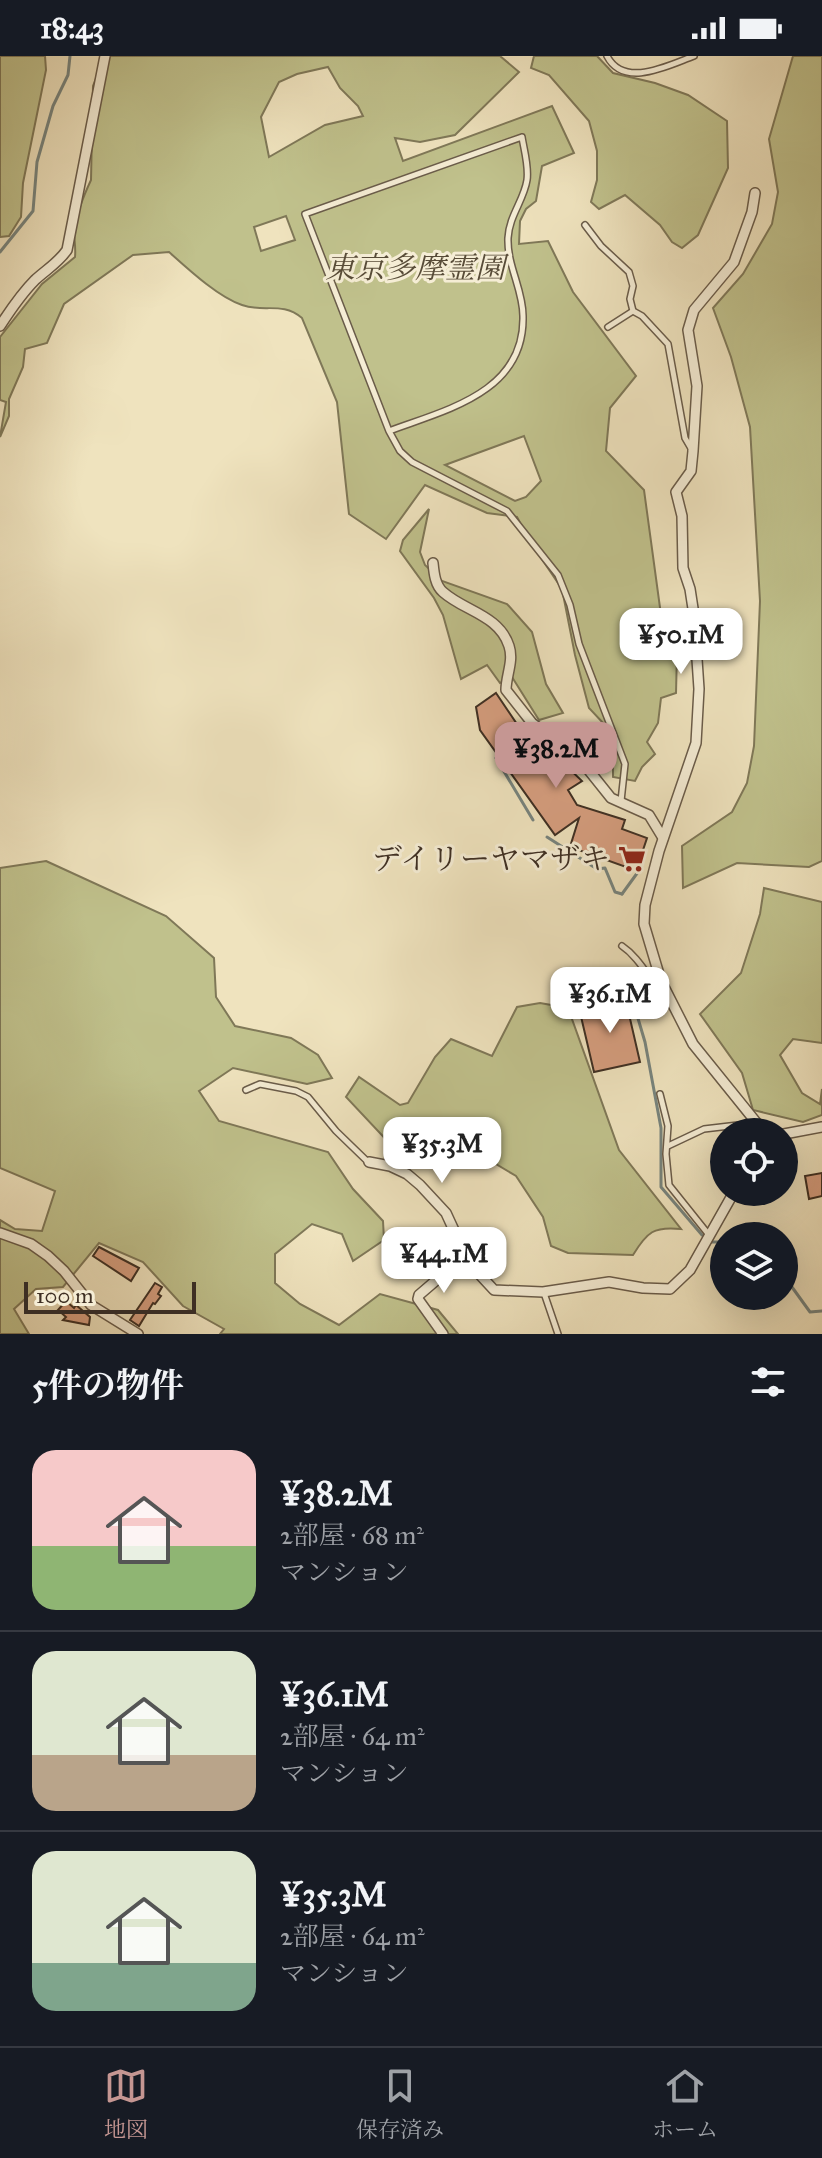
<!DOCTYPE html>
<html lang="ja">
<head>
<meta charset="utf-8">
<style>
	body { margin:0; font-family:"IM FELL Great Primer","Noto Serif JP",serif; background:#20242c; color:#f1f3f6; height:100vh; display:flex; flex-direction:column; font-size:30px; white-space:nowrap }
	* { box-sizing:border-box; margin:0 }
	p { font-size:26px; color:#9ea1a6 }
	.icon { flex:none; width:44px; height:44px; fill:none; stroke:currentColor; stroke-width:2; stroke-linecap:round; stroke-linejoin:round }
	.map { position:relative; height:1278px; overflow:hidden }
	.panel { display:flex; flex-direction:column; background:#171b24; flex:1 }
	.panel>* { flex:none }
	.tools { position:absolute; left:710px; top:1062px; display:grid; gap:16px }
	.tools a { display:grid; place-items:center; width:88px; height:88px; border-radius:50%; background:#171b24; box-shadow:0 8px 32px #0002; font-size:40px }
	.scale { position:absolute; left:24px; bottom:20px; width:172px; box-sizing:border-box; padding-left:8px; border:4px solid #3e2f23; border-top:0; font-size:22px; line-height:28px; white-space:nowrap; color:#3e2f23; -webkit-text-stroke:6px #f5edd5; paint-order:stroke }
	.price { position:absolute; translate:-50% -68px; padding:0 18px; border-radius:16px; background:#fff; color:#222; font-size:26px; line-height:52px; filter:drop-shadow(0 2px 4px #0008) }
	.price::after { content:''; position:absolute; left:50%; top:48px; width:24px; height:18px; margin-left:-12px; background:inherit; clip-path:polygon(0 0,100% 0,50% 100%) }
	.price.active { background:#c59692; color:#111 }
	ul { padding:0; list-style:none }
	li { display:flex; align-items:center; gap:24px; height:200px; padding:0 32px }
	li+li { border-top:2px solid #363941 }
	li span { display:grid; place-items:center; flex:none; width:224px; height:160px; border-radius:24px; color:#555 }
	li>.icon { margin-inline-start:auto }
	span .icon { width:96px; height:96px; fill:#fffc; stroke-width:1 }
	li b { font-size:34px }
	h2 { display:flex; justify-content:space-between; align-items:center; height:96px; padding:0 32px; font-size:34px }
	.status { display:flex; justify-content:space-between; align-items:center; height:56px; padding:0 40px; background:#171b24; direction:ltr }
	.status svg { height:22px; fill:currentColor }
	.tab-bar { display:flex; justify-content:space-around; align-items:center; height:112px; border-top:2px solid #363941; background:#171b24; font-size:22px; color:#9ea1a6 }
	.tab-bar a { display:grid; justify-items:center; gap:4px }
	.tab-bar .active { color:#c59692 }
	.map>svg:first-child { display:block }
	.green { fill:#c0c18c; stroke:#7f7858; stroke-width:2; fill-rule:evenodd }
	.lines { fill:none; stroke-linecap:round; stroke-linejoin:round }
	.stream { stroke:#77847e; stroke-width:3 }
	.building { fill:#d69e7f; stroke:#3e2f23; stroke-width:2 }
	.service-casing { stroke:#6a5c4a; stroke-width:8 }
	.minor-casing { stroke:#6a5c4a; stroke-width:12 }
	.service { stroke:#f5edd5; stroke-width:5 }
	.minor { stroke:#f5edd5; stroke-width:9 }
	.labels { text-anchor:middle; dominant-baseline:central; stroke-width:6; stroke-linejoin:round; paint-order:stroke }
	.park-label { font-size:30px; font-style:italic; fill:#584c38; stroke:#f5edd5 }
	.poi-label { font-size:30px; fill:#3e2f23; stroke:#f5edd5; text-anchor:end }
</style>
</head>
<body>
<div class="status"><b>18:43</b><svg viewBox="0 0 49 12"><path d="M0 12V9h3v3zM5 12V6h3v6zM10 12V3h3v9zM15 12V0h3v12zM26 1h20v11H26zM47 4h2v5h-2z"/></svg></div>
<div class="map">
<svg width="822" height="1278" viewBox="0 0 822 1278">
	<rect width="100%" height="100%" fill="#efe3be"/>
	<filter id="stains"><feTurbulence type="fractalNoise" baseFrequency=".0025" numOctaves="4"/><feColorMatrix values="0 0 0 0 .2 0 0 0 0 .09 0 0 0 0 .02 0 0 0 .5 -.17"/></filter>
	<radialGradient id="worn" r=".72"><stop offset=".6" stop-color="#630" stop-opacity="0"/><stop offset="1" stop-color="#630" stop-opacity=".3"/></radialGradient>
	<!-- green -->
	<g class="green">
		<path d="M 0,0 L 45,0 L 46,14 L 23,127 L 21,161 L 9,180 L 0,181 Z"/>
		<path d="M 105,0 L 500,0 L 519,16 L 455,79 L 420,86 L 395,82 L 403,105 L 552,50 L 574,97 L 542,110 L 536,145 L 526,153 L 520,165 L 519,188 L 548,185 L 573,236 L 636,320 L 610,352 L 606,395 L 644,434 L 661,559 L 677,596 L 676,637 L 661,642 L 658,667 L 647,686 L 655,698 L 642,711 L 635,725 L 613,721 L 613,695 L 605,669 L 589,652 L 575,599 L 562,533 L 531,487 L 517,461 L 487,457 L 425,429 L 386,483 L 349,458 L 337,346 L 302,262 C 282,245 264,257 242,249 C 218,241 188,213 169,196 L 133,199 L 64,248 L 47,287 L 25,293 L 23,311 L 9,343 L 9,360 L 0,381 L 6,346 L 0,344 L 0,281 L 42,228 L 75,201 C 76,191 74,183 74,175 C 76,158 84,139 91,124 L 93,30 ZM 328,11 L 340,32 L 358,50 L 363,60 L 325,69 L 269,101 L 261,61 L 279,26 L 297,18 ZM 286,160 L 295,184 L 261,195 L 254,171 ZM 524,380 L 541,425 L 526,441 L 515,445 L 445,409 Z"/>
		<path d="M 534,0 L 597,0 L 613,17 L 655,27 L 688,39 L 727,65 L 728,112 L 698,179 L 682,192 L 672,186 L 660,169 L 625,139 L 599,153 L 591,146 L 597,124 L 597,95 L 589,65 L 549,19 L 531,12 Z"/>
		<path d="M 793,0 L 822,0 L 822,805 L 809,811 L 737,807 L 683,832 L 682,790 L 732,756 L 747,727 L 754,690 L 760,545 L 750,371 L 731,301 L 713,252 L 743,218 L 772,168 L 778,136 L 769,83 Z"/>
		<path d="M 429,453 L 420,496 L 425,509 L 442,525 L 507,548 L 532,576 L 546,628 L 563,657 L 539,664 L 512,621 L 500,627 L 487,609 L 461,623 L 443,559 L 434,542 L 400,495 L 403,484 Z"/>
		<path d="M 46,805 L 166,860 L 214,902 L 216,941 L 235,970 L 291,982 L 318,999 L 332,1022 L 307,1028 L 233,1012 L 199,1035 L 219,1065 L 328,1096 L 353,1133 L 383,1165 L 384,1184 L 353,1205 L 342,1178 L 312,1168 L 275,1198 L 275,1227 L 300,1248 L 339,1269 L 380,1238 L 438,1254 L 458,1278 L 220,1278 L 224,1273 L 183,1250 L 143,1206 L 99,1187 L 63,1231 L 36,1233 L 14,1253 L 29,1278 L 0,1278 L 0,1164 L 15,1173 L 42,1175 L 55,1135 L 0,1112 L 0,812 Z"/>
		<path d="M 764,832 L 822,846 L 822,987 L 793,983 L 780,999 L 802,1037 L 820,1048 L 822,1033 L 822,1059 L 803,1066 L 753,1054 L 742,1017 L 700,958 L 741,917 L 760,858 Z"/>
		<path d="M 540,947 L 568,952 L 619,1094 L 681,1173 C 654,1170 647,1176 633,1199 L 568,1197 L 551,1190 L 543,1161 L 516,1120 L 479,1098 L 452,1103 L 435,1094 L 393,1091 L 346,1041 L 359,1021 L 400,1049 L 408,1047 L 435,1001 L 451,983 L 492,1000 L 517,951 Z"/>
	</g>
	<g class="lines">
		<!-- stream -->
		<g class="stream">
			<path d="M 0,196 L 33,155 L 37,106 L 53,50 L 68,19 L 70,0"/>
			<path d="M 496,702 L 533,764"/>
			<path d="M 547,781 L 597,813 L 605,812 L 615,836 L 622,838"/>
			<path d="M 622,838 L 638,816"/>
			<path d="M 625,934 L 634,949 L 645,986 L 661,1072 L 661,1131 L 702,1179"/>
			<path d="M 711,1186 L 724,1186"/>
			<path d="M 784,1220 L 810,1256 L 822,1255"/>
		</g>
	</g>
	<!-- building -->
	<g class="building">
		<path d="M 496,637 L 523,677 L 530,683 L 544,709 L 558,702 L 582,725 L 568,734 L 577,749 L 625,764 L 622,773 L 647,782 L 638,809 L 627,808 L 626,811 L 570,791 L 579,762 L 555,779 L 480,674 L 476,651 Z"/>
		<path d="M 625,941 L 640,1006 L 594,1016 L 579,952 Z"/>
		<path d="M 822,1117 L 822,1140 L 809,1143 L 805,1120 Z"/>
		<path d="M 99,1191 L 139,1212 L 131,1225 L 93,1200 Z"/>
		<path d="M 155,1227 L 162,1231 L 158,1238 L 161,1240 L 155,1248 L 153,1247 L 139,1270 L 130,1264 Z"/>
		<path d="M 66,1245 L 74,1252 L 76,1249 L 90,1261 L 89,1269 L 63,1264 L 66,1261 L 58,1254 Z"/>
	</g>
	<g class="lines">
		<!-- service casing -->
		<g class="service-casing">
			<g id="service">
				<path d="M 607,0 C 624,33 669,9 694,0"/>
				<path d="M 585,169 L 601,190 L 629,216 L 633,230 L 630,243 L 633,255 L 642,260 L 668,288 L 685,382 L 692,394"/>
				<path d="M 608,271 L 633,255"/>
				<path d="M 389,375 C 445,354 525,337 523,260 C 523,233 507,210 508,182 C 509,160 524,144 527,124 C 529,110 524,94 522,81 L 305,158 L 389,375 L 400,395 L 412,406 L 507,455 L 558,519 L 570,549 L 579,588 L 625,708 L 621,745"/>
				<path d="M 622,890 C 640,902 650,925 666,941"/>
				<path d="M 246,1034 L 260,1028 L 296,1035 L 308,1041 L 336,1075 L 368,1106"/>
				<path d="M 660,1038 L 668,1070 L 666,1098 L 669,1129 L 709,1179"/>
				<path d="M 668,1090 L 704,1073 L 755,1067"/>
				<path d="M 544,1237 L 558,1278"/>
			</g>
		</g>
		<!-- minor casing -->
		<g class="minor-casing">
			<g id="minor">
				<path d="M 755,137 L 752,156 L 734,206 L 694,254 L 688,274 L 697,330 L 693,395 L 691,415 L 676,436 L 682,460 L 683,512 L 690,533 L 694,559 L 699,633 L 696,687 L 659,795 L 645,849 L 644,868 L 661,925 L 693,988 L 764,1076"/>
				<path d="M 0,270 C 11,253 21,238 35,224 C 47,213 58,207 67,194 L 105,0"/>
				<path d="M 433,507 C 434,517 435,529 443,536 C 464,555 499,559 509,590 C 514,605 506,619 506,634 L 532,667 L 579,702 L 611,742 L 649,759 L 663,782"/>
				<path d="M 784,1078 L 822,1071"/>
				<path d="M 369,1106 L 390,1110 L 407,1118 L 420,1129 L 446,1157 L 469,1207 L 494,1234 L 543,1236 L 609,1226 L 643,1232 L 670,1233 L 690,1214 L 734,1136"/>
				<path d="M 0,1177 L 31,1188 L 48,1200 L 64,1215 L 91,1249 L 138,1278"/>
				<path d="M 443,1278 L 418,1243 L 419,1239 L 440,1221 L 469,1207"/>
			</g>
		</g>
		<!-- service -->
		<use href="#service" class="service"/>
		<!-- minor -->
		<use href="#minor" class="minor"/>
	</g>
	<!-- icons -->
	<defs>
		<g id="supermarket-bare" transform="scale(2.16)"><path d="M-6-5.5h2.5l.6 2H6L4.5 2H-2.5L-4.4-4H-6ZM-1.5 3.2a1.3 1.3 0 1 0 .1 0ZM3 3.2a1.3 1.3 0 1 0 .1 0Z" fill="#8f2418" stroke="#f5edd5" stroke-width="2.5" paint-order="stroke"/></g>
	</defs>
	<g fill-rule="evenodd">
		<use href="#supermarket-bare" x="632" y="803"/>
	</g>
	<g class="labels">
		<!-- park labels -->
		<g class="park-label">
			<text x="415" y="212">東京多摩霊園</text>
		</g>
		<!-- poi labels -->
		<g class="poi-label">
			<text x="610" y="803">デイリーヤマザキ</text>
		</g>
	</g>
	<rect width="100%" height="100%" filter="url(#stains)"/>
	<rect width="100%" height="100%" fill="url(#worn)"/>
</svg>
<div class="tools">
<a><svg class="icon" aria-label="locate" viewBox="0 0 24 24"><circle cx="12" cy="12" r="6"/><path d="M12 2v4M12 18v4M2 12h4M18 12h4"/></svg></a>
<a><svg class="icon" aria-label="layers" viewBox="0 0 24 24"><path d="M12 4l9 5-9 5-9-5zM3 14l9 5 9-5"/></svg></a>
</div>
<div class="scale">100 m</div>
<b class="price" style="left:681px;top:620px">¥50.1M</b>
<b class="price active" style="left:556px;top:734px">¥38.2M</b>
<b class="price" style="left:610px;top:979px">¥36.1M</b>
<b class="price" style="left:442px;top:1129px">¥35.3M</b>
<b class="price" style="left:444px;top:1239px">¥44.1M</b>
</div>
<section class="panel">
<h2>5件の物件<svg class="icon" aria-label="filters" viewBox="0 0 24 24"><path d="M4 7h16M4 17h16"/><circle cx="9" cy="7" r="2"/><circle cx="15" cy="17" r="2"/></svg></h2>
<ul>
<li><span style="background:linear-gradient(#f6c9c9 60%,#8fb573 0)"><svg class="icon" aria-label="home" viewBox="0 0 24 24"><path d="M3 11l9-7 9 7M6 9v11h12V9"/></svg></span><div><b>¥38.2M</b><p>2部屋 · 68 m²</p><p>マンション</p></div></li>
<li><span style="background:linear-gradient(#dfe7d0 65%,#b9a48a 0)"><svg class="icon" aria-label="home" viewBox="0 0 24 24"><path d="M3 11l9-7 9 7M6 9v11h12V9"/></svg></span><div><b>¥36.1M</b><p>2部屋 · 64 m²</p><p>マンション</p></div></li>
<li><span style="background:linear-gradient(#dfe7d0 70%,#7fa58c 0)"><svg class="icon" aria-label="home" viewBox="0 0 24 24"><path d="M3 11l9-7 9 7M6 9v11h12V9"/></svg></span><div><b>¥35.3M</b><p>2部屋 · 64 m²</p><p>マンション</p></div></li>
</ul>
</section>
<nav class="tab-bar">
<a class="active"><svg class="icon" aria-label="map" viewBox="0 0 24 24"><path d="M3 6l6-2 6 2 6-2v14l-6 2-6-2-6 2zM9 4v14M15 6v14"/></svg>地図</a>
<a><svg class="icon" aria-label="saved" viewBox="0 0 24 24"><path d="M7 4h10v16l-5-4-5 4z"/></svg>保存済み</a>
<a><svg class="icon" aria-label="home" viewBox="0 0 24 24"><path d="M3 11l9-7 9 7M6 9v11h12V9"/></svg>ホーム</a>
</nav>
</body>
</html>
